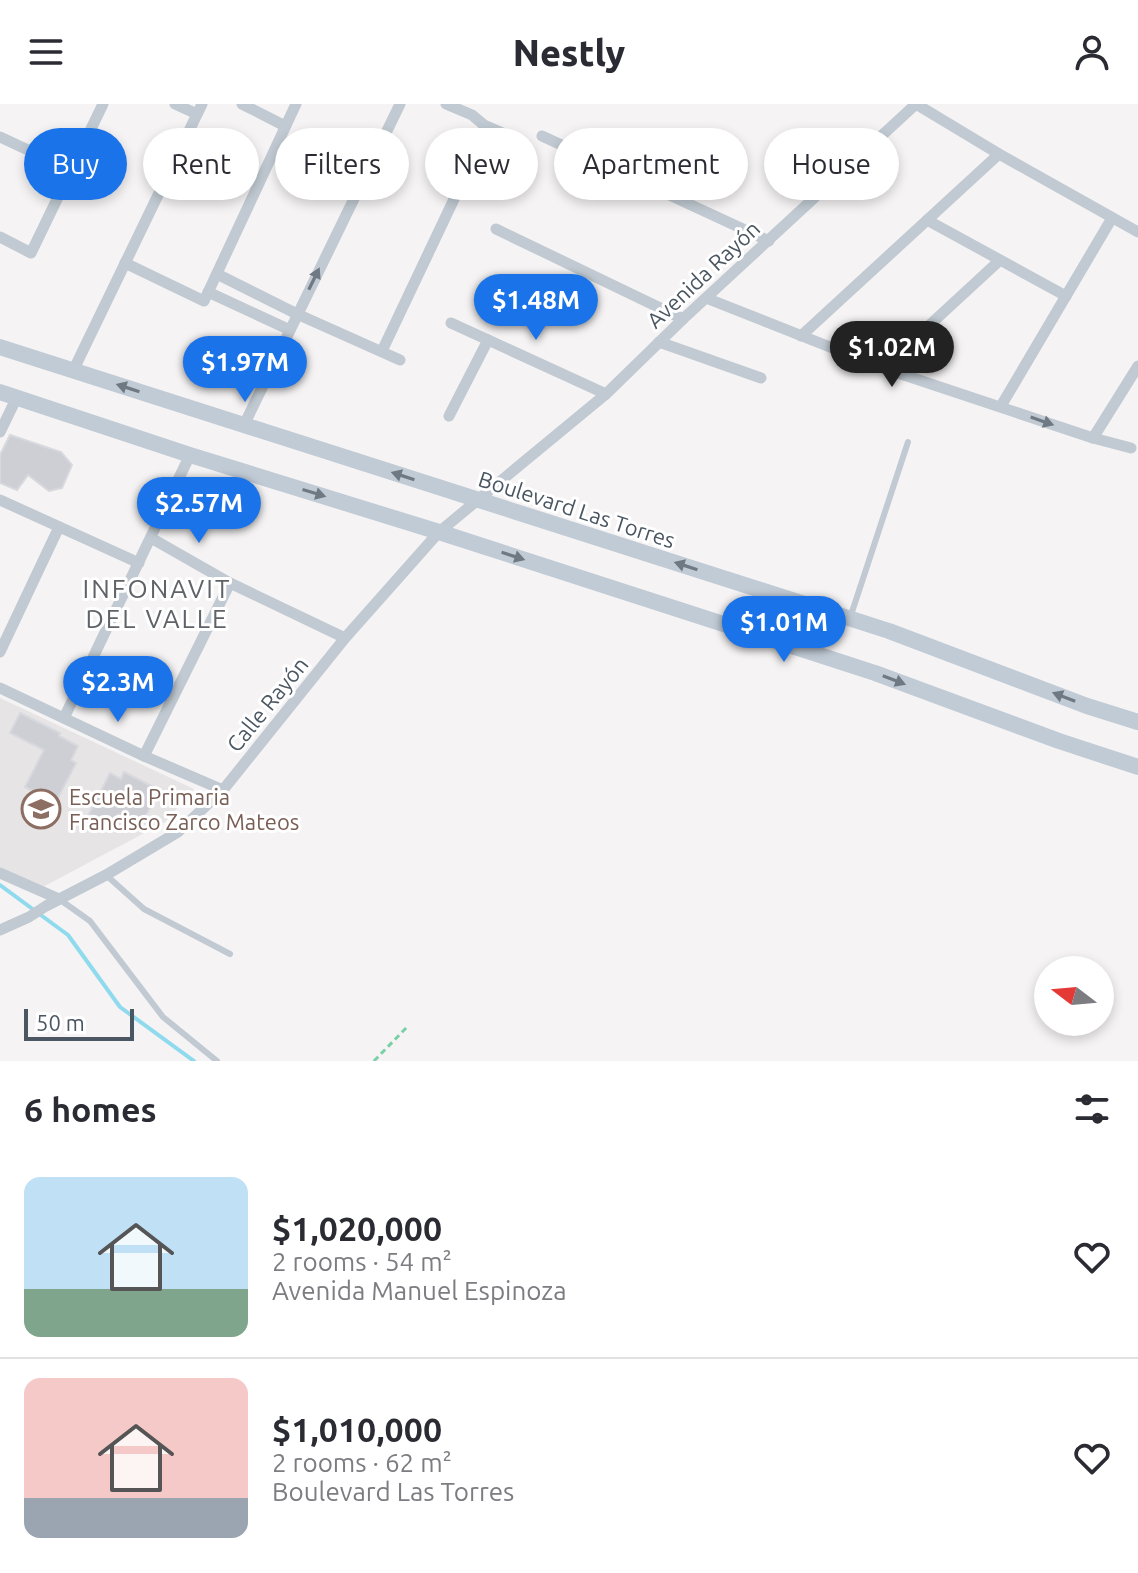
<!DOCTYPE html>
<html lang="en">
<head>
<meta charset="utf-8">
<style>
	body { margin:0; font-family:Ubuntu,sans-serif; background:#f7f7f7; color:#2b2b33; height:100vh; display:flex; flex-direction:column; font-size:30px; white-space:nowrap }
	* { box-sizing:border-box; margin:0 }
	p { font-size:26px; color:#7c7c81 }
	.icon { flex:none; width:44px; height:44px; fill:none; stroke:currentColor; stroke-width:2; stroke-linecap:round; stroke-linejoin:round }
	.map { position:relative; height:957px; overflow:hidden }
	.drawer { display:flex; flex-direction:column; background:#fff; flex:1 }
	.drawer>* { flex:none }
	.guide { position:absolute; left:24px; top:24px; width:1090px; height:72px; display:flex; gap:16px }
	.needle { width:52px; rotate:286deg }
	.tools { position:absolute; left:1034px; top:852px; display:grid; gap:16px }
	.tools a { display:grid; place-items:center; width:80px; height:80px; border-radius:50%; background:#fff; box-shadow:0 4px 12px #0003; font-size:40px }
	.scale { position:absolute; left:24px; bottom:20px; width:110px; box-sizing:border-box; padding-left:8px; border:4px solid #4a5661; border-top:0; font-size:22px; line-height:28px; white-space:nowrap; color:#4a5661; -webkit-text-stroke:6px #fff; paint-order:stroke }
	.price { position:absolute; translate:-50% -68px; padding:0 18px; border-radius:28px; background:#1a73e8; color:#fff; font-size:26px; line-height:52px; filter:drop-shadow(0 2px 4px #0008) }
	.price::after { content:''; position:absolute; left:50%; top:48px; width:24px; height:18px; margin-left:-12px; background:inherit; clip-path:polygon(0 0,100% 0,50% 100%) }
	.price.active { background:#222; color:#fff }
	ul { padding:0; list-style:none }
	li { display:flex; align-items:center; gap:24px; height:200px; padding:0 24px }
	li+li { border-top:2px solid #e1e1e2 }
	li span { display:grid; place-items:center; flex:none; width:224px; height:160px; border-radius:16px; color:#555 }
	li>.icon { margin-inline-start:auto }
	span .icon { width:96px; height:96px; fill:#fffc; stroke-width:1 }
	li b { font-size:34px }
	h2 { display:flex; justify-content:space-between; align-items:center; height:96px; padding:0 24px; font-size:34px }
	.chip { padding:0 28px; border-radius:36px; background:#fff; box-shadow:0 4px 12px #0003; font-size:28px; line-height:72px }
	.chip.active { background:#1a73e8; color:#fff }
	header { display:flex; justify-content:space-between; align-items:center; height:104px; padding:0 24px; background:#fff; font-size:36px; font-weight:800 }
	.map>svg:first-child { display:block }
	.education { fill:#e6e4e5 }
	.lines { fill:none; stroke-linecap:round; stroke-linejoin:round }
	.stream { stroke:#90daee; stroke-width:4 }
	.building { fill:#cdcfd5; stroke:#d7d9de; stroke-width:2 }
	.path { stroke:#7ad0a6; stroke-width:3; stroke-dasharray:6 4; stroke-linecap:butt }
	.lane { stroke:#c1cad2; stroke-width:6 }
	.street { stroke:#c1cad2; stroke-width:11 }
	.secondary { stroke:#c1cbd6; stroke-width:16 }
	.oneway { fill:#6e7983 }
	.oneway2 { fill:#6e7984 }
	.labels { text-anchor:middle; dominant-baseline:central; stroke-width:6; stroke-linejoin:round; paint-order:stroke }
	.street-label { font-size:22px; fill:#4a5661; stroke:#fff }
	.education-label { font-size:22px; fill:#785e54; stroke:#fff; text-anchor:start }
	.quarter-label { font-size:26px; letter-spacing:2px; fill:#5f6368; stroke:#fff }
</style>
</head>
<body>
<header><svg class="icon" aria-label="menu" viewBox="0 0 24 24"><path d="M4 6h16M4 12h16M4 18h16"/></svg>Nestly<svg class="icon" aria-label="person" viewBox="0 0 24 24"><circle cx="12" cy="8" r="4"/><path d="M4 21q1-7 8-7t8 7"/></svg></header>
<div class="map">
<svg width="1138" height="957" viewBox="0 0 1138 957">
	<rect width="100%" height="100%" fill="#f5f3f3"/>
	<!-- education -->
	<path class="education" d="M 0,594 L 194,685 L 165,718 L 41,784 L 0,764 Z"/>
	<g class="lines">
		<!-- stream -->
		<path class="stream" d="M 0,781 L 68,831 L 120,903 L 194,957"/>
	</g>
	<!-- building -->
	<g class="building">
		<path d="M 10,331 L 61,348 L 72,361 L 62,384 L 49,387 L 28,371 L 17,386 L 0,379 L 0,351 Z"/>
		<path d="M 20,609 L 60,629 L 59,632 L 78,642 L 71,656 L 76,659 L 48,713 L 25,701 L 33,687 L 25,683 L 44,646 L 10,629 Z"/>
		<path d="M 124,668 L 159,686 L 141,721 L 118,710 L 112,721 L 89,710 L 110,669 L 121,675 Z"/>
	</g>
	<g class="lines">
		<!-- path -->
		<path class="path" d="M 374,957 L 408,922"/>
		<!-- lane -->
		<g class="lane">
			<path d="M 851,511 L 908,338"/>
			<path d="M 106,771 L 144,805 L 230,850"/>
			<path d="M 59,795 L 90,817 L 163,913 L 217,957"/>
		</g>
		<!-- street -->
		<g class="street">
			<path d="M 175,0 L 197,10"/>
			<path d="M 242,0 L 285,22"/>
			<path d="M 446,0 L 472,11 L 484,21 L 516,35"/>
			<path d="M 916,0 L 999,50 L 1138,128"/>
			<path d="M 542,32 L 769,137"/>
			<path d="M 0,33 L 71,66"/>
			<path d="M 927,116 L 1066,192"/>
			<path d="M 496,125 L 683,215"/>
			<path d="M 0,133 L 31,149 L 103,0"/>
			<path d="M 125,159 L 204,197 L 296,0"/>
			<path d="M 217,170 L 297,210 L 400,256"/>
			<path d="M 208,188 L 290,226"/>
			<path d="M 706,194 L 883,264 L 1093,334 L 1131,344"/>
			<path d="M 451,219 L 606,290"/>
			<path d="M 801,232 L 999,50"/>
			<path d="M 659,238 L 761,274"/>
			<path d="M 382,247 L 483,34 L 484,21"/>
			<path d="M 883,264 L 999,157"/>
			<path d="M 73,267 L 202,0"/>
			<path d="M 1001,302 L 1112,114"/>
			<path d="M 449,312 L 488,236"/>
			<path d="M 244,321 L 400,0"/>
			<path d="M 0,328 L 17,293"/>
			<path d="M 1093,334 L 1138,262"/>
			<path d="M 0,396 L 139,459"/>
			<path d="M 151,434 L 230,479 L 345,534"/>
			<path d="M 0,548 L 59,423"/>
			<path d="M 0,584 L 144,652 L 223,686"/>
			<path d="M 64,614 L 190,351"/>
			<path d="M 144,652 L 230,479"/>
			<path d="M 0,769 L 59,795"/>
			<path d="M 0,826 L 29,813 L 46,802 L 106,771 L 178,728 L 223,686 L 345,534 L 439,428 L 606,290 L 683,215 L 916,0"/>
		</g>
		<!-- secondary -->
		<g class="secondary">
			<path d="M 0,243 L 889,527 L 1087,602 L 1138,618"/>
			<path d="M 0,288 L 190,351 L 439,428 L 875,569 L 1059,637 L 1138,663"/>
		</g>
	</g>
	<!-- one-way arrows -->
	<defs><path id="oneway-solid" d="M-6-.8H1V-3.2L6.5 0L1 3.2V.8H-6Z" transform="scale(2)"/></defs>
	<g class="oneway">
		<use href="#oneway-solid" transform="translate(314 175) rotate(-64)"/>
		<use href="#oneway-solid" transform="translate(1042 317) rotate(19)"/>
	</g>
	<g class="oneway2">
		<use href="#oneway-solid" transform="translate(128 284) rotate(-162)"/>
		<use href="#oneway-solid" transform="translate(403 372) rotate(-162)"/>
		<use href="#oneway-solid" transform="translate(314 389) rotate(17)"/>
		<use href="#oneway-solid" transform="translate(513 452) rotate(18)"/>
		<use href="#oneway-solid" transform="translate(686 462) rotate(-162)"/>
		<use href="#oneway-solid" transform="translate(894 576) rotate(21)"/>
		<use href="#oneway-solid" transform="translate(1064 593) rotate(-159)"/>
	</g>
	<!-- icons -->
	<defs>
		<g id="school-ring" transform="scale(2)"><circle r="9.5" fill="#fff" stroke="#8d6e63" stroke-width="1.5"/><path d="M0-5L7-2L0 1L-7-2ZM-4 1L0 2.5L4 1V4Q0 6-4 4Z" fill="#8d6e63"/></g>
	</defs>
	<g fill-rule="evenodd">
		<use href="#school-ring" x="41" y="705"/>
	</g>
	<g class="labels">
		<!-- street labels -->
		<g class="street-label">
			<text transform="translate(703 170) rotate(-43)">Avenida Rayón</text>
			<text transform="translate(577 405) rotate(18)">Boulevard Las Torres</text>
			<text transform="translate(267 600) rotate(-51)">Calle Rayón</text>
		</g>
		<!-- education labels -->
		<g class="education-label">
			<text x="69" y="692">Escuela Primaria<tspan x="69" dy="25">Francisco Zarco Mateos</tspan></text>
		</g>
		<!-- quarter labels -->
		<g class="quarter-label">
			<text x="157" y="484">INFONAVIT<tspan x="157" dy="30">DEL VALLE</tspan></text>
		</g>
	</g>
</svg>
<div class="tools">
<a><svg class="needle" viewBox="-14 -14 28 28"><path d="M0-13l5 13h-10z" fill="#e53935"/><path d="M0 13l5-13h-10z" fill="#7c7c81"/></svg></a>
</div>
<div class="scale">50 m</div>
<b class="price" style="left:536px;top:238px">$1.48M</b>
<b class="price active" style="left:892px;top:285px">$1.02M</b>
<b class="price" style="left:245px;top:300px">$1.97M</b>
<b class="price" style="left:199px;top:441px">$2.57M</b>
<b class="price" style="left:784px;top:560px">$1.01M</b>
<b class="price" style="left:118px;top:620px">$2.3M</b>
<div class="guide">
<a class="chip active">Buy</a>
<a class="chip">Rent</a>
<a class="chip">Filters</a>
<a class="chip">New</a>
<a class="chip">Apartment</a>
<a class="chip">House</a>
</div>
</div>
<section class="drawer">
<h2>6 homes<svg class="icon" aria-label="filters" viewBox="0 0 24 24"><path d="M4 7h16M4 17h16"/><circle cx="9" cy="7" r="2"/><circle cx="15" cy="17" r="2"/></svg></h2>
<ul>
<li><span style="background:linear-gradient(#bfe0f5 70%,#7fa58c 0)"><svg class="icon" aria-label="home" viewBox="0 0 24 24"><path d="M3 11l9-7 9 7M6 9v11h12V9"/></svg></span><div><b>$1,020,000</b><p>2 rooms · 54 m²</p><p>Avenida Manuel Espinoza</p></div><svg class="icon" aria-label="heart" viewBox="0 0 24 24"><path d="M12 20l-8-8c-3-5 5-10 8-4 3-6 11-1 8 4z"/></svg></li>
<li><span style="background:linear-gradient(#f6c9c9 75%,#9aa5b1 0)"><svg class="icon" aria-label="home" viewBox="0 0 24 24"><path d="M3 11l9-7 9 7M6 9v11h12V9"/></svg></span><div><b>$1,010,000</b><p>2 rooms · 62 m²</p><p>Boulevard Las Torres</p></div><svg class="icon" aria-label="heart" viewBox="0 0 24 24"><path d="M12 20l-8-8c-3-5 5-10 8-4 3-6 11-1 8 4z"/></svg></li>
</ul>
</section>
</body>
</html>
